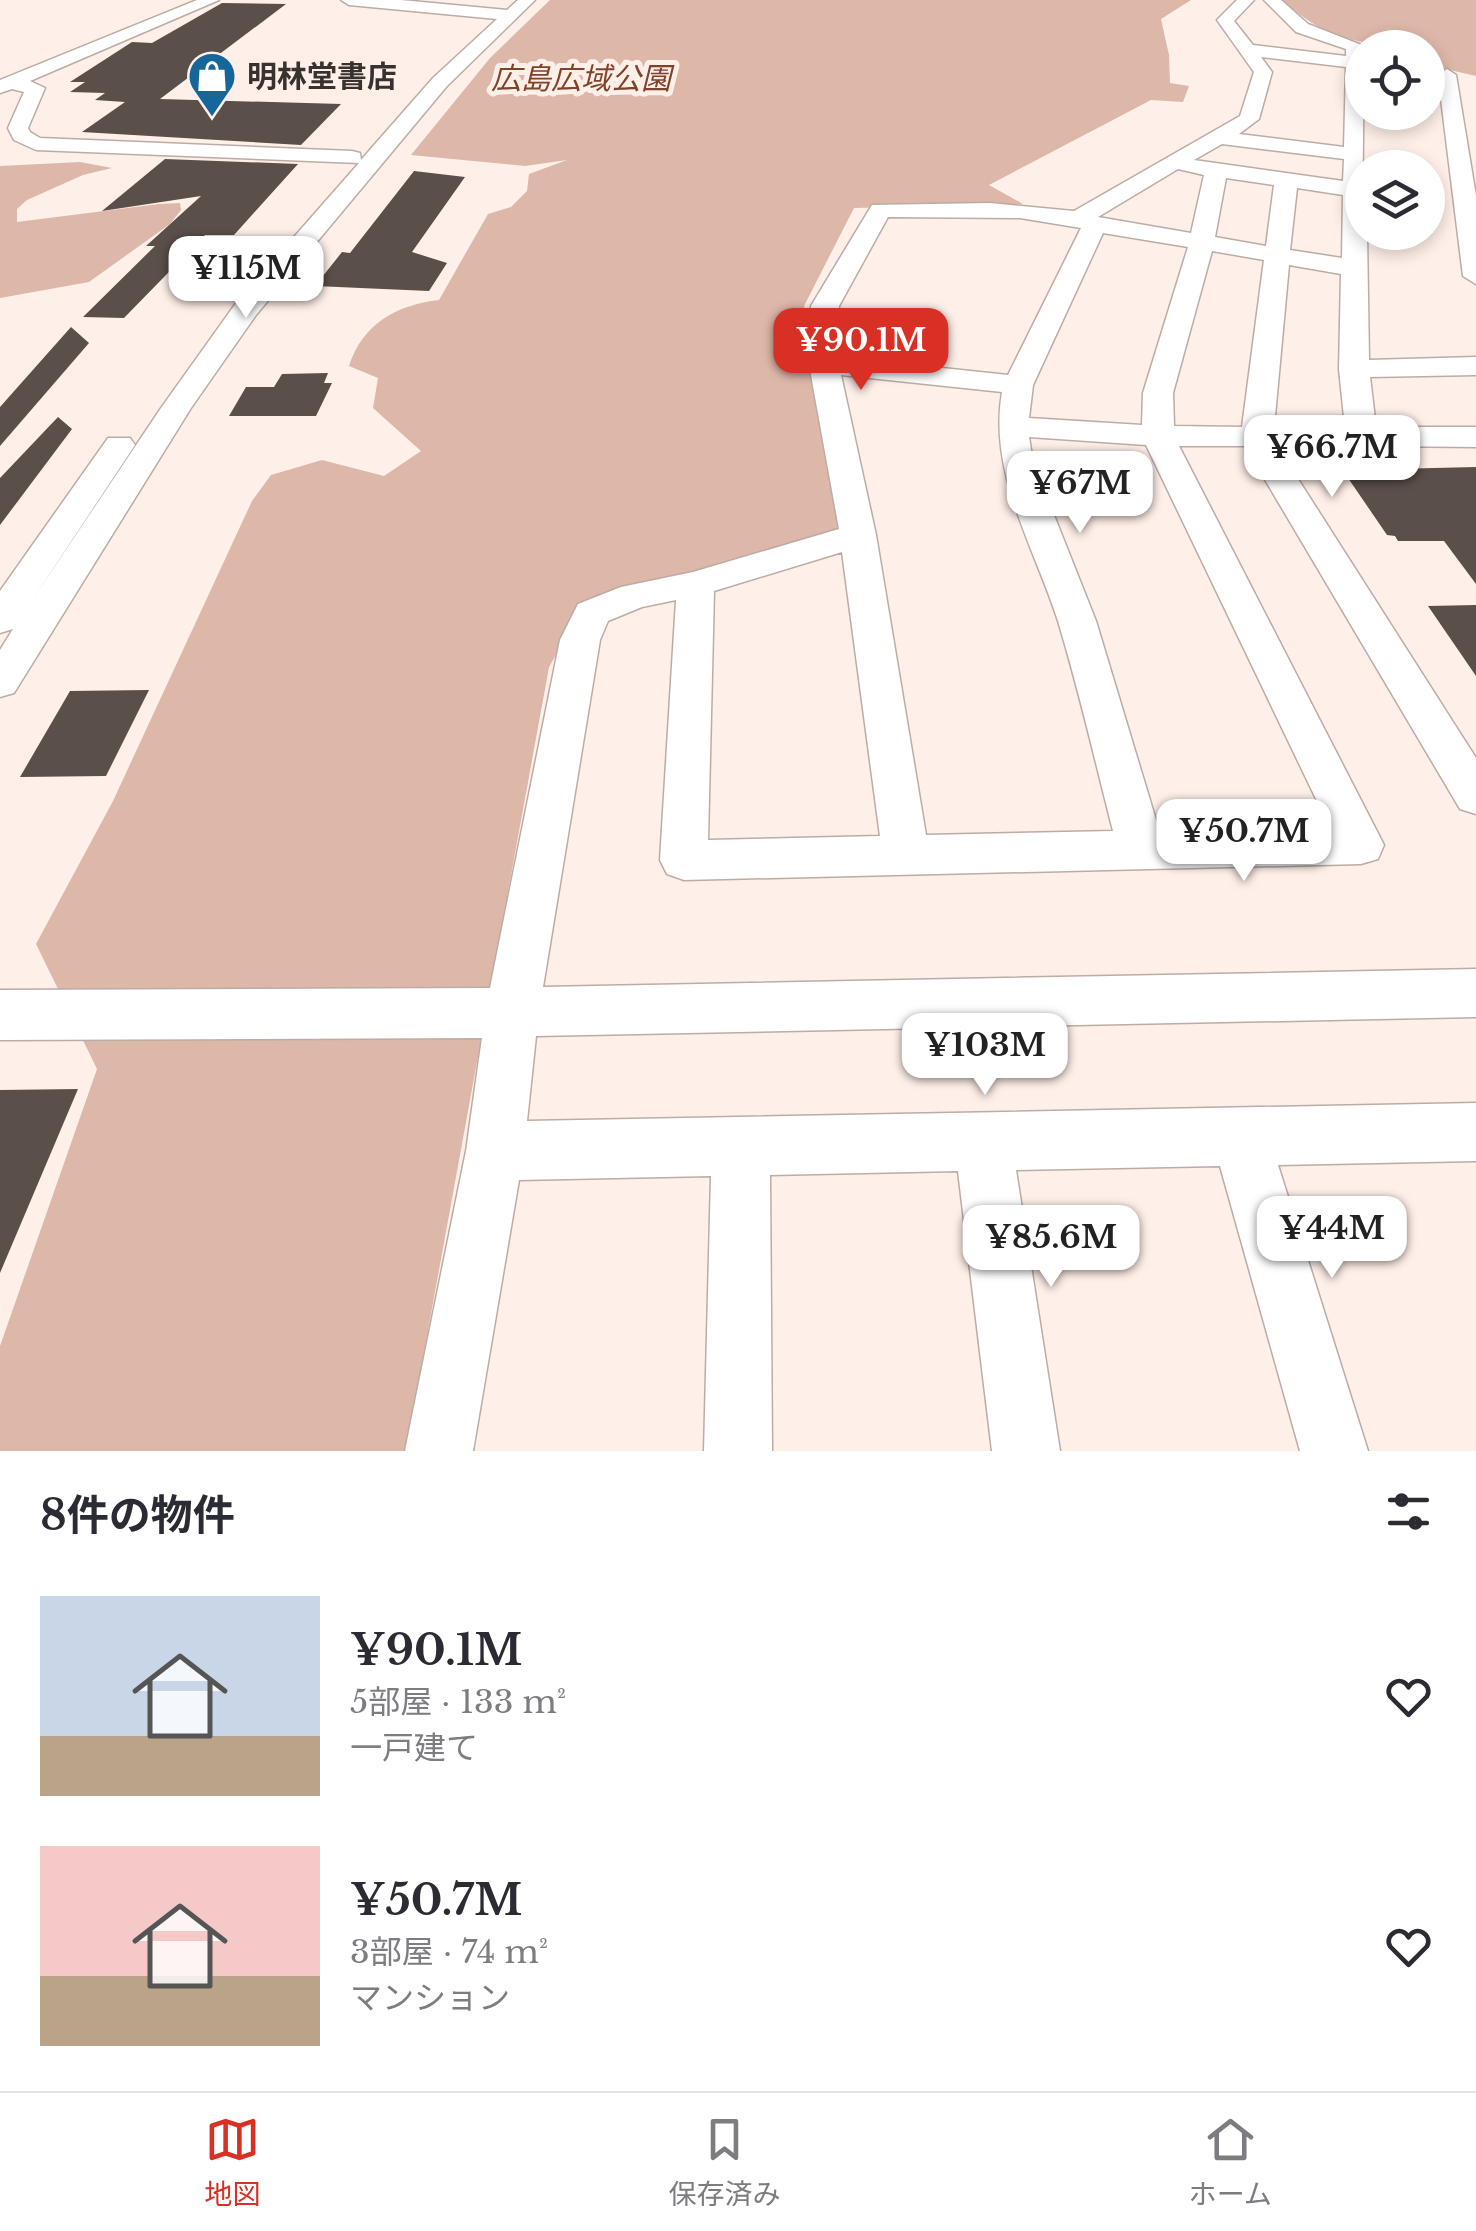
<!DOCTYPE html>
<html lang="ja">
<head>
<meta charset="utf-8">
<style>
	body { margin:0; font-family:"Libre Baskerville","Noto Sans JP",serif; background:#f2f2f3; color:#2b2b33; height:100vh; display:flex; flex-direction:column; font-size:38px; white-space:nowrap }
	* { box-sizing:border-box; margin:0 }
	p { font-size:32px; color:#7c7c81 }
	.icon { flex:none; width:55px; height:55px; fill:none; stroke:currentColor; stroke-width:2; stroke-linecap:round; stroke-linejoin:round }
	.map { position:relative; height:1451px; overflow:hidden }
	.sheet { display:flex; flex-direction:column; background:#fff; flex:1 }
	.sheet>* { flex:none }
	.controls { position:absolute; left:1345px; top:30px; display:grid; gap:20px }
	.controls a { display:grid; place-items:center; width:100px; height:100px; border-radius:50%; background:#fff; box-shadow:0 5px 15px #0003; font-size:50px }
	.price { position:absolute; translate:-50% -85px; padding:0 22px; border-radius:20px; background:#fff; color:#222; font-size:32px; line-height:65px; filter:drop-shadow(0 2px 5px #0008) }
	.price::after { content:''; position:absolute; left:50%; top:60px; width:30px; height:22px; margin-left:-15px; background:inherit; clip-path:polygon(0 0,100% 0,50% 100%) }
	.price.current { background:#d93025; color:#fff }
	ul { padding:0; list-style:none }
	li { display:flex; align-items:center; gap:30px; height:250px; padding:0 40px }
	li span { display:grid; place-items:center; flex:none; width:280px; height:200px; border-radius:0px; color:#555 }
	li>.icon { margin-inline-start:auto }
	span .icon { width:120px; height:120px; fill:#fffc; stroke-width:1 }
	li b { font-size:42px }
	h2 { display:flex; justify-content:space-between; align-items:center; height:120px; padding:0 40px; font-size:42px }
	.tabs { display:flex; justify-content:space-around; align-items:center; height:140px; border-top:2px solid #e1e1e2; background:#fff; font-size:28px; color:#7c7c81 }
	.tabs a { display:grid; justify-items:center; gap:5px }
	.tabs .current { color:#d93025 }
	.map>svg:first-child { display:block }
	.green { fill:#ddb7a8 }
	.building { fill:#5b4f4a }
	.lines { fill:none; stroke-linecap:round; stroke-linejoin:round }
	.minor-casing { stroke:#bbaca6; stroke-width:3 }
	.minor { fill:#fff; fill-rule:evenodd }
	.labels { text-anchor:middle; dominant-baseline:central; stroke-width:10; stroke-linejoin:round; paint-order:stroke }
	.far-poi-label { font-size:30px; font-weight:bold; fill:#38322f; stroke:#ffefe9; text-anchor:start }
	.far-park-label { font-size:30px; font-style:italic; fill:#814228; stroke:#ffefe9 }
</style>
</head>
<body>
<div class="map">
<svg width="1476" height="1451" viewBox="0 0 1476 1451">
	<rect width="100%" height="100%" fill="#ffefe9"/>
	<!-- green -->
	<g class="green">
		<path d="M 550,0 L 1191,0 L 1161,19 L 1169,55 L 1170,83 L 1189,86 L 1183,102 L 1151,100 L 989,185 L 1023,204 L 854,208 L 804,306 L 855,524 L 749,571 L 581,612 L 549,667 L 406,1451 L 0,1451 L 0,1346 L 97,1069 L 36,944 L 113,801 L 252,501 L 271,475 L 322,460 L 384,476 L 421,451 L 373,408 L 378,378 L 349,366 C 363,323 397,305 439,300 L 488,214 L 511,207 L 527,191 L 529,174 L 567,160 L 525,166 L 411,155 L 490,58 Z"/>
		<path d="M 1283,0 L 1476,0 L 1476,76 L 1428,65 L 1428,48 C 1372,47 1324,41 1283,0 Z"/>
		<path d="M 80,162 L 112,168 L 83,175 L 27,200 L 17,209 L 17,222 L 159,204 L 180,203 L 181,210 L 170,224 L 89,282 L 0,298 L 0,166 Z"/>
	</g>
	<!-- building -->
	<g class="building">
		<path d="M 222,3 L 286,4 L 160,99 L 341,104 L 301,145 L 82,132 L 125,102 L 95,100 L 105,93 L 70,92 L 85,82 L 70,82 L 132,42 L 152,43 Z"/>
		<path d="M 165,159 L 298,164 L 234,235 L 205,235 L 124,318 L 83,317 L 155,246 L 146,246 L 201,196 L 102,211 Z"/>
		<path d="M 414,171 L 465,177 L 412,252 L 447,263 L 429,291 L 315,286 L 342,252 L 350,253 Z"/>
		<path d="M 71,327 L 89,343 L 0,446 L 0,407 Z"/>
		<path d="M 328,373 L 324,383 L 332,383 L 316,416 L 229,416 L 246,387 L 274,387 L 282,374 Z"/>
		<path d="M 58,417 L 72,429 L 0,525 L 0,478 Z"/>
		<path d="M 1476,467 L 1476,584 L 1444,541 L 1398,541 L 1395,536 L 1387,535 L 1346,475 L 1352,475 L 1349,470 Z"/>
		<path d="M 1476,605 L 1476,676 L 1428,606 Z"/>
		<path d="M 149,690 L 106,776 L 20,777 L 70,691 Z"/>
		<path d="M 78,1089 L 0,1273 L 0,1090 Z"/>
	</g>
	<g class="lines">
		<!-- minor casing -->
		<g class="minor-casing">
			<g id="minor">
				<path d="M 197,0 L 219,0 L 30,81 L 45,88 L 28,128 L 30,132 L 40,138 L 352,151 L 360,153 L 361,160 L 433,78 L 497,19 L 349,5 L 341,0 L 401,0 L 507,10 L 518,0 L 535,0 L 447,86 L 256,315 L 191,408 L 14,693 L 0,697 L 0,650 L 13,629 L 0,633 L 0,591 L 108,438 L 130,438 L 135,445 L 33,599 L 161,408 L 236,303 L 359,163 L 36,150 L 14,140 L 8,128 L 24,92 L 12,89 L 0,93 L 0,80 Z"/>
				<path d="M 1237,0 L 1254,0 L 1234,21 L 1253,45 L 1346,56 L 1346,49 L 1296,32 L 1264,0 L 1281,0 L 1308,24 L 1364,46 L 1362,232 L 1367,232 L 1369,360 L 1476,357 L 1476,375 L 1370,377 L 1376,427 L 1476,427 L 1476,447 L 1374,446 L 1362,450 L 1277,446 L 1476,758 L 1476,814 L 1460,809 L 1245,446 L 1179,446 L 1384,845 L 1378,859 L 1361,864 L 684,880 L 667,874 L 660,860 L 676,600 L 642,607 L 608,621 L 600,640 L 543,987 L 1476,969 L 1476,1017 L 536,1036 L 527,1121 L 1476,1103 L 1476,1161 L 1278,1165 L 1368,1451 L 1300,1451 L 1220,1166 L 1016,1170 L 1060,1451 L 992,1451 L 958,1171 L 770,1175 L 772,1451 L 704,1451 L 711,1176 L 519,1180 L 473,1451 L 405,1451 L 466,1151 L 482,1038 L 0,1040 L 0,990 L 490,988 L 560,640 L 578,604 L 621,587 L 693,572 L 839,529 L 809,364 L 811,306 L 872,205 L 990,203 L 1074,211 L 1240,116 L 1254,72 L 1217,20 ZM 1261,57 L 1346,67 L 1344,147 L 1239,134 L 1259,119 L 1272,72 ZM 1222,144 L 1344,159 L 1343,181 L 1194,160 ZM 1178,169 L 1204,175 L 1191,233 L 1098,217 ZM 1226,178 L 1274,185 L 1266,246 L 1215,237 ZM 1297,188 L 1343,195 L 1342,258 L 1290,250 ZM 888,217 L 1020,218 L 1081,228 L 1008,375 L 839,357 L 839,306 ZM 1103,233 L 1188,247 L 1143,393 L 1142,425 L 1029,418 L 1033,385 ZM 1212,251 L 1264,260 L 1242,427 L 1174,426 L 1173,393 ZM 1289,265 L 1341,274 L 1339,369 L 1345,427 L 1274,427 ZM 841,375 L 1002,392 C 988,473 1034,546 1058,621 C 1079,690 1095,761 1113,831 L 926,835 L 876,535 ZM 1029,437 L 1146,445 L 1329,826 L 1159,830 L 1096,621 L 1033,462 ZM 842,552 L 880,836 L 708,840 L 714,591 Z"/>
				<path d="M 1447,69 L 1456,75 L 1476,196 L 1476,284 L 1463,276 L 1438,75 Z"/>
			</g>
		</g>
		<!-- minor -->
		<use href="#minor" class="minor"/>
	</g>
	<!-- icons -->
	<defs>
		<g id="shop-pin" transform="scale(2.5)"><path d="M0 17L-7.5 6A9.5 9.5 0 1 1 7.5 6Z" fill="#166799" stroke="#ffefe9"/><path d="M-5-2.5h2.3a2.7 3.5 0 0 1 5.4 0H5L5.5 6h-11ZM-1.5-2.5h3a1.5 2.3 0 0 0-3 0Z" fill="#fff"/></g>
	</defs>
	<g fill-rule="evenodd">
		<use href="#shop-pin" x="212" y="76"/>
	</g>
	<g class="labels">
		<!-- far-poi labels -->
		<g class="far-poi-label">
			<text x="247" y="76">明林堂書店</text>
		</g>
		<!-- far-park labels -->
		<g class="far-park-label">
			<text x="581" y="78">広島広域公園</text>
		</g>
	</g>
</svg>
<div class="controls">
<a><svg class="icon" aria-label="locate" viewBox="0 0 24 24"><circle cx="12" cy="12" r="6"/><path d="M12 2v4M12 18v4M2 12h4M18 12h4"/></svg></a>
<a><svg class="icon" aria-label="layers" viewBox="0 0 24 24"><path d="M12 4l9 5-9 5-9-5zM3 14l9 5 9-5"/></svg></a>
</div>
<b class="price" style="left:246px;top:321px">¥115M</b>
<b class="price current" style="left:861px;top:393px">¥90.1M</b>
<b class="price" style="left:1332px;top:500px">¥66.7M</b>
<b class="price" style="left:1080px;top:536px">¥67M</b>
<b class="price" style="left:1244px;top:884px">¥50.7M</b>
<b class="price" style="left:985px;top:1098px">¥103M</b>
<b class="price" style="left:1332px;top:1281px">¥44M</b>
<b class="price" style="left:1051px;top:1290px">¥85.6M</b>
</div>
<section class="sheet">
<h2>8件の物件<svg class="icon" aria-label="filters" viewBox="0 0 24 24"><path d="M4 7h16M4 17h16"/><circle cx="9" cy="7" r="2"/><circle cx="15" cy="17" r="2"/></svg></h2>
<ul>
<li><span style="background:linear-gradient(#c9d6e8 70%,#b9a48a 0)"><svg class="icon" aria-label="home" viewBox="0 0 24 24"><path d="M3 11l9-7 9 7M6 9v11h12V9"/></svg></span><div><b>¥90.1M</b><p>5部屋 · 133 m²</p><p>一戸建て</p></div><svg class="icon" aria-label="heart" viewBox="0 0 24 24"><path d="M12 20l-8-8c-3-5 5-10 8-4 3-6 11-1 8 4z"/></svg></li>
<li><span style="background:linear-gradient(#f6c9c9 65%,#b9a48a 0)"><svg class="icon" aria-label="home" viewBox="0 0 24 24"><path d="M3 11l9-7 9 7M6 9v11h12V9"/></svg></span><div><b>¥50.7M</b><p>3部屋 · 74 m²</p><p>マンション</p></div><svg class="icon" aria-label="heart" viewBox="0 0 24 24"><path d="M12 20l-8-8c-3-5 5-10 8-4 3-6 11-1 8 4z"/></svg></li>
</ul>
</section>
<nav class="tabs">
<a class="current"><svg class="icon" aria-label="map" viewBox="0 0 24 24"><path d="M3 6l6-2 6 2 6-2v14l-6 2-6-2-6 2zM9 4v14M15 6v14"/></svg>地図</a>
<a><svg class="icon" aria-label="saved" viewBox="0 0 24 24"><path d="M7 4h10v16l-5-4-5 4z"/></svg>保存済み</a>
<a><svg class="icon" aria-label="home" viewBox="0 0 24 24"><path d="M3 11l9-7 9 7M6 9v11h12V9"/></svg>ホーム</a>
</nav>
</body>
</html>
